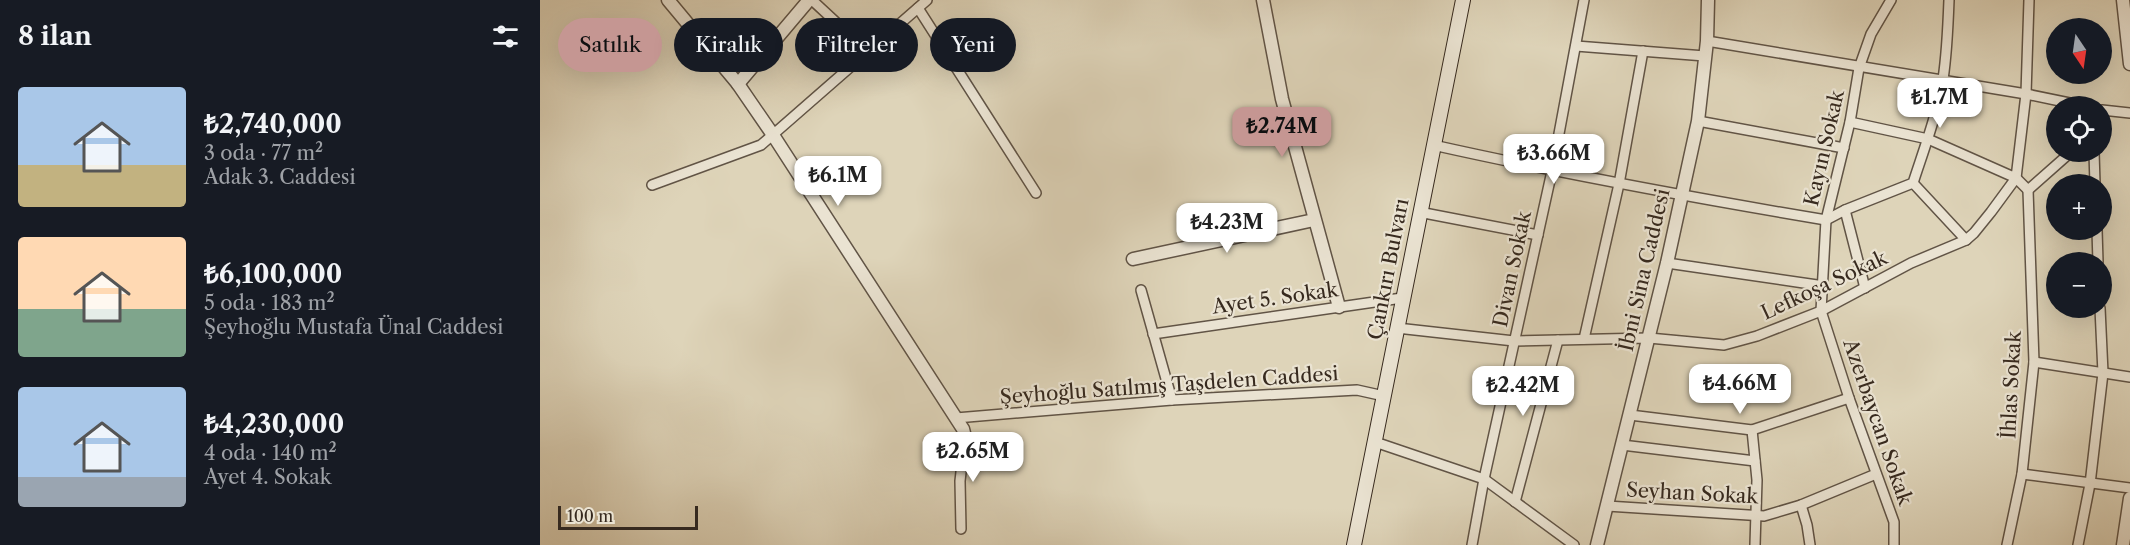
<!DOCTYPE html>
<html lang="tr">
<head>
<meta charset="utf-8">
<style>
	body { margin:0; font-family:"Libre Caslon Text",serif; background:#20242c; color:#f1f3f6; height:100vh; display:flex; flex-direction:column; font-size:22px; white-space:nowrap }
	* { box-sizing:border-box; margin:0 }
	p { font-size:20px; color:#9ea1a6 }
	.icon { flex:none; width:33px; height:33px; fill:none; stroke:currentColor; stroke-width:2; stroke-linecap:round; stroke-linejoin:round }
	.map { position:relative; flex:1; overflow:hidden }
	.drawer { display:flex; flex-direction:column; background:#171b24; width:540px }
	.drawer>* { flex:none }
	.guide { position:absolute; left:18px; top:18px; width:570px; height:54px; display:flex; gap:12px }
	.needle { width:39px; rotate:167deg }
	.fabs { position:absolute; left:1506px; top:18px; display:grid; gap:12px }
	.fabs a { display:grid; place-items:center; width:66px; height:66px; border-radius:50%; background:#171b24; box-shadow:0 6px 24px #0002; font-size:30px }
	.scale { position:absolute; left:18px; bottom:15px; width:140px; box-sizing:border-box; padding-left:6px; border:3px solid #372a1f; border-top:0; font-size:16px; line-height:21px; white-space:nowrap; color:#372a1f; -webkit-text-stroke:4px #eae3d2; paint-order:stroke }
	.price { position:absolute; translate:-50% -51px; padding:0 14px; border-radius:12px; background:#fff; color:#222; font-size:20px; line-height:39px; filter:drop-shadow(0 2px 3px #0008) }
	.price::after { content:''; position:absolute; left:50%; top:36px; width:18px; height:14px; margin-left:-9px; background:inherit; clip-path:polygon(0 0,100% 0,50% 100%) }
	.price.active { background:#c59692; color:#111 }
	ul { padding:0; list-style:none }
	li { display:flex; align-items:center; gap:18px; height:150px; padding:0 18px }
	li span { display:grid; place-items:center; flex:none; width:168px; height:120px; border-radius:6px; color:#555 }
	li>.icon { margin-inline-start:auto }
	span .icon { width:72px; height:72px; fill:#fffc; stroke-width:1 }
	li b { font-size:26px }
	h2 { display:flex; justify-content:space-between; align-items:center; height:72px; padding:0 18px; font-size:26px }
	.chip { padding:0 21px; border-radius:27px; background:#171b24; box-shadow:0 6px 24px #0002; font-size:21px; line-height:54px }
	.chip.active { background:#c59692; color:#111 }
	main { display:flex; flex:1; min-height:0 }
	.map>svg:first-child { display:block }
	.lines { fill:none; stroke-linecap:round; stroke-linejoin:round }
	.minor-casing { stroke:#615446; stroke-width:12 }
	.tertiary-casing { stroke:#615446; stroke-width:15 }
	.secondary-casing { stroke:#372a1f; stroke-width:16 }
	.minor { stroke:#eae3d2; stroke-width:9 }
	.tertiary { stroke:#eae3d2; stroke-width:12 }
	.secondary { stroke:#eae3d2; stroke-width:14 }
	.labels { text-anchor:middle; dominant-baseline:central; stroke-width:4.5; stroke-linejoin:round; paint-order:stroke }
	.street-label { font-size:20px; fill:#372a1f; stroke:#eae3d2 }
</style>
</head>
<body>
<main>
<section class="drawer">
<h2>8 ilan<svg class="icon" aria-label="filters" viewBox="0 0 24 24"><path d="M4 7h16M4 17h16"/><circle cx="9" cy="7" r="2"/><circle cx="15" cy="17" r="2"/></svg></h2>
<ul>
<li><span style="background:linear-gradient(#a9c7e8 65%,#c2b280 0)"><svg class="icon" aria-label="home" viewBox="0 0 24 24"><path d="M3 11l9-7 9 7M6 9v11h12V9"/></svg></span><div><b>₺2,740,000</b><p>3 oda · 77 m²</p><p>Adak 3. Caddesi</p></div></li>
<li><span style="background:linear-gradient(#ffd9b3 60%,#7fa58c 0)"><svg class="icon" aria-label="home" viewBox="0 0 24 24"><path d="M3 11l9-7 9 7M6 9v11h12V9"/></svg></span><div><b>₺6,100,000</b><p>5 oda · 183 m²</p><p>Şeyhoğlu Mustafa Ünal Caddesi</p></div></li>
<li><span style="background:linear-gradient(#a9c7e8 75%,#9aa5b1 0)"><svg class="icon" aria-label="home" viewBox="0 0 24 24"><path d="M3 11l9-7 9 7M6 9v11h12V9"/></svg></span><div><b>₺4,230,000</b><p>4 oda · 140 m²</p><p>Ayet 4. Sokak</p></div></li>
</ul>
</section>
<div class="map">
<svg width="1590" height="545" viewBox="0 0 1590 545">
	<rect width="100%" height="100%" fill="#ded4b9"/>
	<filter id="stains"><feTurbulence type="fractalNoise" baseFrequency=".00333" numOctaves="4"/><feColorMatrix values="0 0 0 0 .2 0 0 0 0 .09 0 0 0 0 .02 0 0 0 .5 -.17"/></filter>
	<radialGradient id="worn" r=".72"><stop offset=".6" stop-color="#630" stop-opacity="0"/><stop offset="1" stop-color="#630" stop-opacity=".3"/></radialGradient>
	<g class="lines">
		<!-- minor casing -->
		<g class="minor-casing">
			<g id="minor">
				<path d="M 272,0 L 328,52"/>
				<path d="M 1351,0 L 1331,34 L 1319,68 L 1310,122 L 1286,220 L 1281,311 L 1309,398 L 1354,522 L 1354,545"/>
				<path d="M 378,8 L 496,193"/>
				<path d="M 1167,41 L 1486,94 L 1544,106"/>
				<path d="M 1036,46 L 1165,56"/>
				<path d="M 1562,110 L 1590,113"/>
				<path d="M 1158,121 L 1304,148"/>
				<path d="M 1310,122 L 1388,139 L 1476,178 L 1486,94 L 1489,0"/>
				<path d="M 893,145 C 1023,174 1154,198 1286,220 L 1305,210 L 1373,183 C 1384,149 1397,115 1403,79 C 1407,53 1408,27 1409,0"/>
				<path d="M 1554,152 L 1555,184"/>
				<path d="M 1373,183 L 1426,240"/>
				<path d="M 112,185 L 221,145 L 387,0"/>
				<path d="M 1305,210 L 1325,288"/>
				<path d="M 879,212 L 998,235"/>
				<path d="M 1557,230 L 1558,262"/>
				<path d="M 1127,263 L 1284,286"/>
				<path d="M 601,290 L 632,400"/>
				<path d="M 857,328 L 974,341 L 1109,338 L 1184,345 L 1217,336 L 1281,311 L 1371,263 L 1426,240 L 1434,233 L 1451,212 L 1476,178 L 1488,190 L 1531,152"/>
				<path d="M 613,334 L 862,298"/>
				<path d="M 1044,339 L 1079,184 L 1103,51"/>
				<path d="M 1494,362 L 1590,377"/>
				<path d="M 1090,415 L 1212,430 L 1309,398"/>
				<path d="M 416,418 L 632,400 L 817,390 L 844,396"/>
				<path d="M 1212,430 L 1217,480 L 1215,545"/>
				<path d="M 835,442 L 944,479 L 1034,545"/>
				<path d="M 1082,445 L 1215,461"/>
				<path d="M 1482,474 L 1590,488"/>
				<path d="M 975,502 L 1018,340"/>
				<path d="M 1261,505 L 1267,525 L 1270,545"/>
				<path d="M 1067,506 L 1224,516 L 1261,505 L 1336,474"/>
				<path d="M 421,529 L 420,481 L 425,437"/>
				<path d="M 932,545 L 944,479 L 1012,171 L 1044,0"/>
				<path d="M 1467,545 L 1482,474 L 1494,362 L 1488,190"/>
				<path d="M 1538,545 L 1550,484 L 1563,373 L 1560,308"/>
			</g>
		</g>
		<!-- tertiary casing -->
		<g class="tertiary-casing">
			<g id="tertiary">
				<path d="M 128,0 L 198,84 L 233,135 L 423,429 L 425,437"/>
				<path d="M 723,0 L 742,99 L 799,307"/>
				<path d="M 1583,0 L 1590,64"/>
				<path d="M 198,84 L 269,0"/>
				<path d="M 593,259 L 774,220"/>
				<path d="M 1057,545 L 1127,263 L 1158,121 L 1167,41 L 1168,0"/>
				<path d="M 1583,545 L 1590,498"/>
			</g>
		</g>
		<!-- secondary casing -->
		<g class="secondary-casing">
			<path id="secondary" d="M 814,545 L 923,0"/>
		</g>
		<!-- minor -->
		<use href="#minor" class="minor"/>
		<!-- tertiary -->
		<use href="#tertiary" class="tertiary"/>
		<!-- secondary -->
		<use href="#secondary" class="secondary"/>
	</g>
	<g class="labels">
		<!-- street labels -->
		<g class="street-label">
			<text transform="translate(1284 148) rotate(-77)">Kayın Sokak</text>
			<text transform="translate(848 269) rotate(-79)">Çankırı Bulvarı</text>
			<text transform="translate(972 269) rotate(-78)">Divan Sokak</text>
			<text transform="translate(1104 270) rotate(-77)">İbni Sina Caddesi</text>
			<text transform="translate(1284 285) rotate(-25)">Lefkoşa Sokak</text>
			<text transform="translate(735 298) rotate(-8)">Ayet 5. Sokak</text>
			<text transform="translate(629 385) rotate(-4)">Şeyhoğlu Satılmış Taşdelen Caddesi</text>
			<text transform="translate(1471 385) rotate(-87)">İhlas Sokak</text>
			<text transform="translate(1338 422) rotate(71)">Azerbaycan Sokak</text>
			<text transform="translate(1152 493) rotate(3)">Seyhan Sokak</text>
		</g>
	</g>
	<rect width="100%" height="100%" filter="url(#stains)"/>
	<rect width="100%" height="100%" fill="url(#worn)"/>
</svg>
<div class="fabs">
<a><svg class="needle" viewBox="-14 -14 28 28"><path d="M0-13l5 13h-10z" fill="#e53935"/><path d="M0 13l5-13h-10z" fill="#9ea1a6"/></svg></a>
<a><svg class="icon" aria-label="locate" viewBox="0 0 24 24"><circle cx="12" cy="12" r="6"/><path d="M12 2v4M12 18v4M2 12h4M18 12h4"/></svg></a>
<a>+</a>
<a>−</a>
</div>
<div class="scale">100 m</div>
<b class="price" style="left:1400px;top:129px">₺1.7M</b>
<b class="price active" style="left:742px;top:158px">₺2.74M</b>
<b class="price" style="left:1014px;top:185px">₺3.66M</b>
<b class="price" style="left:298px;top:207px">₺6.1M</b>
<b class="price" style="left:687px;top:254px">₺4.23M</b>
<b class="price" style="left:1200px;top:415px">₺4.66M</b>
<b class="price" style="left:983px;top:417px">₺2.42M</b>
<b class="price" style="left:433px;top:483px">₺2.65M</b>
<div class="guide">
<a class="chip active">Satılık</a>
<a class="chip">Kiralık</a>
<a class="chip">Filtreler</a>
<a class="chip">Yeni</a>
</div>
</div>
</main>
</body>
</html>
